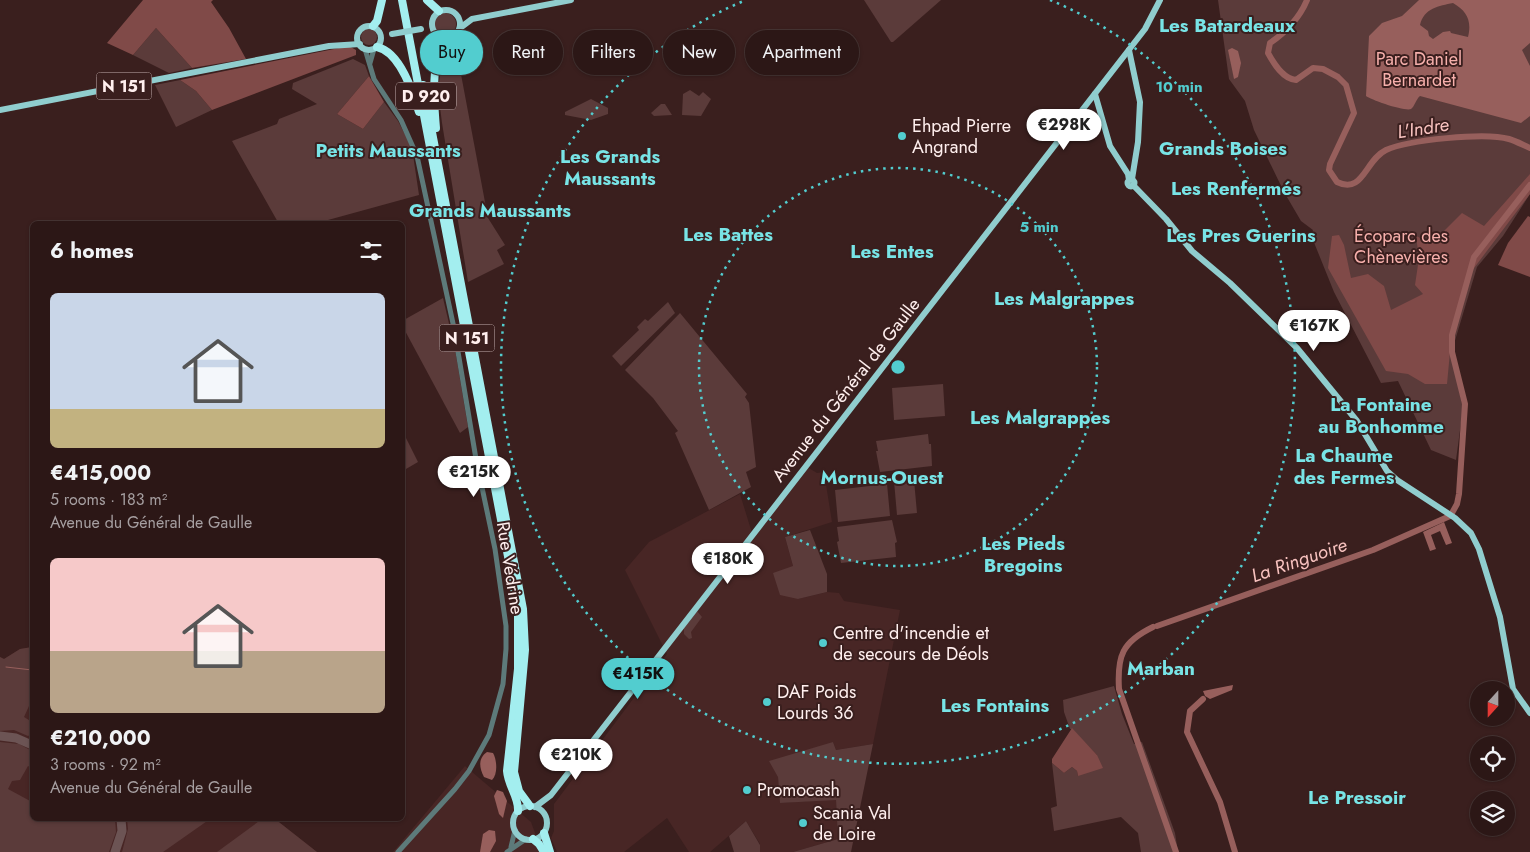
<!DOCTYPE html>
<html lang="en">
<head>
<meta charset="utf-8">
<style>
	body { margin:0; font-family:Jost,sans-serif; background:#382423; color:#f1f3f6; height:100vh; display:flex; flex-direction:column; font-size:19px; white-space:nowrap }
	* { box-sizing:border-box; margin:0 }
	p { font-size:16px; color:#a69fa1 }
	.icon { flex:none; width:28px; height:28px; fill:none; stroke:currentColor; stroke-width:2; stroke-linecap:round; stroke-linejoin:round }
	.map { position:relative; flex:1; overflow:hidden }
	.panel { position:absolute; left:30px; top:221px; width:375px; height:600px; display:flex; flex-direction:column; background:#2c1716; border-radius:8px; box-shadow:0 1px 4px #0004,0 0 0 1px #483635 }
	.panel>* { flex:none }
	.guide { position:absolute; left:420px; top:30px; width:475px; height:45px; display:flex; gap:10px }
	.needle { width:32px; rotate:201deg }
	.fabs { position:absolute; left:1470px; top:681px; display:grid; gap:10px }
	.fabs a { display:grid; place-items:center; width:45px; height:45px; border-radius:50%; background:#2c1716; box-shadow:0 1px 4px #0004,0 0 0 1px #483635; font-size:25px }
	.price { position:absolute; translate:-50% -42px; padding:0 11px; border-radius:18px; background:#fff; color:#222; font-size:16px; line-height:32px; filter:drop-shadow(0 1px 2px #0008) }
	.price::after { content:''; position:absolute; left:50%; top:30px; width:15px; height:11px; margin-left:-8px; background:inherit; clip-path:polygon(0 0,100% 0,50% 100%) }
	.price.active { background:#52cdcf; color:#111 }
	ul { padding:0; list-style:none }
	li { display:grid; align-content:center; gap:10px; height:265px; padding:0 20px }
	li span { display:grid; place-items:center; height:155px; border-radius:8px; color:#555 }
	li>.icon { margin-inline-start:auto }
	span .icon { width:90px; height:90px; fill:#fffc; stroke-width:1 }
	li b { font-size:21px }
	h2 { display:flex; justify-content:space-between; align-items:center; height:60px; padding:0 20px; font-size:21px }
	.pill { padding:0 18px; border-radius:22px; background:#2c1716; box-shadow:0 1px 4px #0004,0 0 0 1px #483635; font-size:18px; line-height:45px }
	.pill.active { background:#52cdcf; color:#111 }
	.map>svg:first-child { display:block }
	.built { fill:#482625 }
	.green { fill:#5b3b3a }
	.forest { fill:#804a48 }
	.water { fill:#975f5c; fill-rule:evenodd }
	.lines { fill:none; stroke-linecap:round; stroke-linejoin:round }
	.stream { stroke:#975f5c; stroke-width:1 }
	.river { stroke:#975f5c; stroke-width:6 }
	.taxiway { stroke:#6c5454; stroke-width:9 }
	.minor { stroke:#5d7a7a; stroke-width:5 }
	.major { stroke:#90cdce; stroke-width:6 }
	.highway { stroke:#a3eeef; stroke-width:8 }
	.major-bridge { stroke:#90cdce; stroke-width:6 }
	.ring { fill:none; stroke:#52cdcf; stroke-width:2.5; stroke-dasharray:2.5 5 }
	.poi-dot { fill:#52cdcf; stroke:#3a1f1e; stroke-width:2 }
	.labels { text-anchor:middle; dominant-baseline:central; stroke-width:4; stroke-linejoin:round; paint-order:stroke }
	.shield { fill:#3a1f1e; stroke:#c4b1b0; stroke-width:1 }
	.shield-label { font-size:16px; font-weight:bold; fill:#ffefee }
	.park-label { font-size:18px; fill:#f7b0ac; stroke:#3a1f1e }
	.poi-label { font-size:18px; fill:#ffefee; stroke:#3a1f1e; text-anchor:start }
	.street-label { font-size:18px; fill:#ffefee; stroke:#3a1f1e }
	.neighbourhood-label { font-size:19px; font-weight:bold; fill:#78e4e6; stroke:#3a1f1e }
	.water-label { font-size:19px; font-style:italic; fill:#f8c2bf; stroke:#3a1f1e }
	.centre { fill:#52cdcf; stroke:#3a1f1e; stroke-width:2.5 }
	.ring-label { font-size:15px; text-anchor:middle; font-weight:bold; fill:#52cdcf; stroke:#3a1f1e; stroke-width:4; stroke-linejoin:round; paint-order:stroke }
</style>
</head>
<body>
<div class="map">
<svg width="1530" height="852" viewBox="0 0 1530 852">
	<rect width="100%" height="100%" fill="#3a1f1e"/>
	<!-- built -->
	<g class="built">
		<path d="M 807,467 L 817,473 L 824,472 L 832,522 L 785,537 L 793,566 L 798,599 L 827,592 L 839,593 L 844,601 L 900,610 L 873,744 L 836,750 L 833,742 L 778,777 L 781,803 L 836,799 L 838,839 L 793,852 L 760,852 L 760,844 L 746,821 L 710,852 L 689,852 L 667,818 L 624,852 L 557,852 L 551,838 L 554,831 L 554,804 L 667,654 L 625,570 L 649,542 L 740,494 L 752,533 Z"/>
		<path d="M 32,647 L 32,819 L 275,819 L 317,852 L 0,852 L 0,657 L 4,659 L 20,649 Z"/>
		<path d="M 465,766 L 531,822 L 542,852 L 393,852 Z"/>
	</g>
	<!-- green -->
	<g class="green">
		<path d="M 864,0 L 941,0 L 893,42 L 891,42 Z"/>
		<path d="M 1218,0 L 1530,0 L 1530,194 L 1503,236 L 1477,267 L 1451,354 L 1463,408 L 1456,460 L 1431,450 L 1398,381 L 1381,383 L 1334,292 L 1311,235 L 1313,230 L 1301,221 L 1284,192 L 1254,130 L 1245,101 L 1229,79 Z"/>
		<circle cx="445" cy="24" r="11"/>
		<path d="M 156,28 L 192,68 L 169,73 L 133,55 Z"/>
		<circle cx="369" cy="37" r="8"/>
		<path d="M 450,42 L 457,45 L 473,67 L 460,69 L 488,218 L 505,245 L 497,250 L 504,264 L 468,282 L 442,123 L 438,91 L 444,45 Z"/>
		<path d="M 353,59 L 365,65 L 369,76 L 337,114 L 363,129 L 384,102 L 398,121 L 412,148 L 419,195 L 328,220 L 329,224 L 279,224 L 232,141 L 277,124 L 279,119 L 317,104 L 292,89 L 293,83 Z"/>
		<path d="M 180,80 L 196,91 L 212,110 L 176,127 L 155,85 Z"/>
		<path d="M 690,90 L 699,96 L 703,92 L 711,99 L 701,116 L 682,115 L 683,94 Z"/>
		<path d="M 591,99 L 608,108 L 608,114 L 591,120 L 565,115 L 565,112 Z"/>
		<path d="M 661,104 L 665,104 L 672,115 L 654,116 L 651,113 Z"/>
		<path d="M 443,298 L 455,349 L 468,427 L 460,433 L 403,327 L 402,321 Z"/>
		<path d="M 668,302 L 675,313 L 621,366 L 612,356 L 639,330 L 637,327 L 645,319 L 648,321 Z"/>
		<path d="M 680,313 L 747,394 L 745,397 L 749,403 L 756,467 L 746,472 L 751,487 L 709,510 L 675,433 L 678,431 L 653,398 L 625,370 Z"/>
		<path d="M 943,384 L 945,416 L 894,420 L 892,388 Z"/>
		<path d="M 404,434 L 418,462 L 406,469 L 403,464 Z"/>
		<path d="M 928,434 L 929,444 L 931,444 L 932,466 L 880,472 L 876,451 L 878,451 L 876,441 Z"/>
		<path d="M 914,480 L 917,513 L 897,515 L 894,481 Z"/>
		<path d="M 887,484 L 890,516 L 838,522 L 835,490 Z"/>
		<path d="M 892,520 L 897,542 L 895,543 L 896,557 L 841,563 L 837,542 L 839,541 L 837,527 Z"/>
		<path d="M 810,530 L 827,574 L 827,592 L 798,599 L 780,595 L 773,573 L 793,566 L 785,537 Z"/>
		<path d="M 697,611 L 702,617 L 691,632 L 692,638 L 689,639 L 684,634 L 684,628 Z"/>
		<path d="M 32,647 L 32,708 L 29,706 L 24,717 L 32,722 L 32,734 L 28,736 L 14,730 L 0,731 L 0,657 L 4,659 L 20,649 Z"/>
		<path d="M 1114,686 L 1122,714 L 1134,744 L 1142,742 L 1175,833 L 1178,852 L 1141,852 L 1138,833 L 1121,817 L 1054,831 L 1051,808 L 1057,806 L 1052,763 L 1064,773 L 1072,767 L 1077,771 L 1078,776 L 1097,755 L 1072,729 L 1070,729 L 1064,712 L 1063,700 Z"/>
		<path d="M 0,742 L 19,744 L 32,751 L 32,768 L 28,766 L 20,780 L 12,781 L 8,789 L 32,802 L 32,819 L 115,819 L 116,832 L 109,852 L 0,852 Z"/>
		<path d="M 833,742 L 836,750 L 873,744 L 851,852 L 793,852 L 838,839 L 836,800 L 780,803 L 778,777 L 769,761 Z"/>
		<path d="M 127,819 L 210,819 L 163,852 L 122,852 L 128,829 Z"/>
		<path d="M 262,819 L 275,819 L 317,852 L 217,852 Z"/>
		<path d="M 746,821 L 760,845 L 760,852 L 734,852 L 729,836 Z"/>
	</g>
	<!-- forest -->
	<g class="forest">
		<path d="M 143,0 L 213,0 L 211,2 L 229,28 L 246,59 L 192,68 L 156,28 L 133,55 L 107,43 Z"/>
		<path d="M 349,46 L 356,50 L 356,55 L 212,110 L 196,91 L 180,80 Z"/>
		<path d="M 369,76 L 384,102 L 363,129 L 337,114 Z"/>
		<path d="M 1530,174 L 1530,194 L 1468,276 L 1450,352 L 1447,384 L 1425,384 L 1408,374 L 1386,371 L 1328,268 L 1332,236 L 1339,235 L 1344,245 L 1351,278 L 1368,274 L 1384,286 L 1391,310 L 1423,294 L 1415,285 L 1419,258 L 1416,236 L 1432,243 L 1462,213 L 1484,226 Z"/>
		<path d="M 1528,216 L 1530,217 L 1530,277 L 1498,265 L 1508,243 Z"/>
		<path d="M 1072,728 L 1097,755 L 1103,768 L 1078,776 L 1077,771 L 1072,767 L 1064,773 L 1052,763 L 1052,759 Z"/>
	</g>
	<!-- water -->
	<g class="water">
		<path d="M 1419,0 L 1530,0 L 1530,43 L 1522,50 L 1530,66 L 1530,116 L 1521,123 L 1420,96 C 1416,99 1415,106 1411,109 C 1406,112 1371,100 1366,96 L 1369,36 L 1382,23 L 1402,16 ZM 1453,3 C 1467,11 1472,21 1468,37 L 1451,33 L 1450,31 L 1443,32 L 1433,39 L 1429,36 L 1428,31 L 1420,25 C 1424,8 1439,6 1453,3 Z"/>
		<path d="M 1232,48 L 1238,51 L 1241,63 L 1238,77 L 1234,79 L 1228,50 Z"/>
		<path d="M 1444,522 L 1452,543 L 1446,545 L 1440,531 L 1431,535 L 1436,549 L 1430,551 L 1423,532 Z"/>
		<path d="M 1233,685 L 1232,690 L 1210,699 L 1205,696 L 1203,691 Z"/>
		<path d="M 487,752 L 493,753 C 497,760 498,774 492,780 L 484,777 C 479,768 478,758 487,752 Z"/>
		<path d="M 497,790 L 503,792 L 507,801 L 503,818 L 499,814 L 494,796 Z"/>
		<path d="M 489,830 L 495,831 L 496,841 L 490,852 L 480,852 L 483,834 Z"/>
	</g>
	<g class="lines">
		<!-- stream -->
		<path class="stream" d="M 6,667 L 32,670"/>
		<!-- river -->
		<g class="river">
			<path d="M 1307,0 C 1299,19 1286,32 1270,43 L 1268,53 C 1274,64 1283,79 1296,80 L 1313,68 L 1323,69 L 1338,77 L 1346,85 L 1354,113 L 1330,164 L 1329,170 L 1337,182 C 1363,195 1365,160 1386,150 C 1408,140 1485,132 1509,139 C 1516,141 1523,145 1530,148"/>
			<path d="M 1452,513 L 1457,504 L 1459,494 L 1465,404 L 1452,352 L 1452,335 L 1474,257 L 1530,185"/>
			<path d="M 1157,626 L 1373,550 L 1450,516"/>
			<path d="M 1153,627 C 1122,642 1117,656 1119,689 L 1176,852"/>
			<path d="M 1203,699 L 1190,711 L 1187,732 L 1220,802 L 1235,852"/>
		</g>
		<!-- taxiway -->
		<g class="taxiway">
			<path d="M 0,736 L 16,738 L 32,745"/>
			<path d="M 115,852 L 122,831 L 121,819"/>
		</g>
		<!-- minor -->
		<g class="minor">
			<path d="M 365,49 L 374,79 L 401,120 L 417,156 L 454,328 L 476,459 L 495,549 L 506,626 L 506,649 L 503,684 L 489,735 L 469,771 L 455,789 L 398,852"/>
			<path d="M 370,63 L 374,49"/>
			<path d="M 511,847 L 515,830"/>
			<path d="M 507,852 L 526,839"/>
		</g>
		<!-- major -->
		<g class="major">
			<circle cx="446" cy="24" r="14"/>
			<circle cx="369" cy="38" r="12"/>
			<path d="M 460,28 L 472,19 L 571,0"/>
			<path d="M 1129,50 L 1140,102 L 1138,142 L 1132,179"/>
			<path d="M 1095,94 L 1110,146 L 1128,174 L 1129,180"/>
			<path d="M 0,110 L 329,46 L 360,44"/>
			<circle cx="1131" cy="183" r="3.5"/>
			<path d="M 1133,185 L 1166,219 L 1192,251 L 1230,283 L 1297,348 L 1357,421 L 1387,471 L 1397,480 L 1455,518 L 1471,533 L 1479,549 L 1500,617 L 1513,689 L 1530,713"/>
			<circle cx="530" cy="823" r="17"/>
			<path d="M 535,807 L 551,795 L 1145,29 L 1160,0"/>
		</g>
		<!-- highway -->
		<g class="highway">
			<path d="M 402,0 L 518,609 L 518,669 L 507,771 C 508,786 519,797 518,811"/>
			<path d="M 427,0 L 439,11"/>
			<path d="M 373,26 L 377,21 L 382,0"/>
			<path d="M 377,47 C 400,52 413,92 419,112"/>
			<path d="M 423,85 L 523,609 L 525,650 L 514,772 L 519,791 L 530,806"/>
			<path d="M 436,128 C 434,106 430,55 446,39"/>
			<path d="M 544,833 L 550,852"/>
			<path d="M 533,839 L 539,844 L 544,852"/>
		</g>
		<!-- major-bridge -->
		<path class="major-bridge" d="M 392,34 L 421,29"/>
	</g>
	<!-- distance rings -->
	<g class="ring">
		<circle cx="898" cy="367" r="199"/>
		<path d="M1050 0A397 397 0 1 1 746 0"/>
	</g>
	<!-- markers -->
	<g class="poi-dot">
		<circle cx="902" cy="136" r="5"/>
		<circle cx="823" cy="643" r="5"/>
		<circle cx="767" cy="702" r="5"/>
		<circle cx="747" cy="790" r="5"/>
		<circle cx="803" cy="823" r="5"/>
	</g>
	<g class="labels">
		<!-- shield labels -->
		<g class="shield">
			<rect x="96.5" y="72.5" width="55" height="27" rx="4"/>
			<rect x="396" y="82.5" width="60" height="27" rx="4"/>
			<rect x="439.5" y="324.5" width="55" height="27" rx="4"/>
		</g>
		<g class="shield-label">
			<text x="124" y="86">N 151</text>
			<text x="426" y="96">D 920</text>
			<text x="467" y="338">N 151</text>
		</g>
		<!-- park labels -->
		<g class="park-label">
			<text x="1419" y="59">Parc Daniel<tspan x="1419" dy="21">Bernardet</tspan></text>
			<text x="1401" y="236">Écoparc des<tspan x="1401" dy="21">Chènevières</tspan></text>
		</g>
		<!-- poi labels -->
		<g class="poi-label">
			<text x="912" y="126">Ehpad Pierre<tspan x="912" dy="21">Angrand</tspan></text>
			<text x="833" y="633">Centre d'incendie et<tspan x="833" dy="21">de secours de Déols</tspan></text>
			<text x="777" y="692">DAF Poids<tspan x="777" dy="21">Lourds 36</tspan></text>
			<text x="757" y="790">Promocash</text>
			<text x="813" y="813">Scania Val<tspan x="813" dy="21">de Loire</tspan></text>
		</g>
		<!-- street labels -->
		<g class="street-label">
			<text transform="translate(846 390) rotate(-52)">Avenue du Général de Gaulle</text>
			<text transform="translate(510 568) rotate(81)">Rue Védrine</text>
		</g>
		<!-- neighbourhood labels -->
		<g class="neighbourhood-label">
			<text x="1227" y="25">Les Batardeaux</text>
			<text x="1223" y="148">Grands Boises</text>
			<text x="388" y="150">Petits Maussants</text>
			<text x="610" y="156">Les Grands<tspan x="610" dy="22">Maussants</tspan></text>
			<text x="1236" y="188">Les Renfermés</text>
			<text x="490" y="210">Grands Maussants</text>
			<text x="728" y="234">Les Battes</text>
			<text x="1241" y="235">Les Pres Guerins</text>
			<text x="892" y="251">Les Entes</text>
			<text x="1064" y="298">Les Malgrappes</text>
			<text x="1381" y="404">La Fontaine<tspan x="1381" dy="22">au Bonhomme</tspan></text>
			<text x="1040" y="417">Les Malgrappes</text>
			<text x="1344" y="455">La Chaume<tspan x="1344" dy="22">des Fermes</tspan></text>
			<text x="882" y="477">Mornus-Ouest</text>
			<text x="1023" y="543">Les Pieds<tspan x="1023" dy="22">Bregoins</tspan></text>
			<text x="1161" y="668">Marban</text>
			<text x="995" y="705">Les Fontains</text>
			<text x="1357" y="797">Le Pressoir</text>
		</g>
		<!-- water labels -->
		<g class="water-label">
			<text transform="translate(1423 128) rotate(-9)">L'Indre</text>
			<text transform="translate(1299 560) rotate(-19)">La Ringuoire</text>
		</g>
	</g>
	<circle cx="898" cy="367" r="8" class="centre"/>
	<g class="ring-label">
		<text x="1179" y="92">10 min</text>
		<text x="1039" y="232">5 min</text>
	</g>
</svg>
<div class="fabs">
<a><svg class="needle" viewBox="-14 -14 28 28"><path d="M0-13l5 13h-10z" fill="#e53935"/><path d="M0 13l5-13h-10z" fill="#a69fa1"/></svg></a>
<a><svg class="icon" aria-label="locate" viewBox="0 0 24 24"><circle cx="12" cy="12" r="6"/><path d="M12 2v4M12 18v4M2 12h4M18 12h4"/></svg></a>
<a><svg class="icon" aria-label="layers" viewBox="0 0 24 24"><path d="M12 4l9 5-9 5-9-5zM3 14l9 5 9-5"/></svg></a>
</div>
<b class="price" style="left:1064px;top:151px">€298K</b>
<b class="price" style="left:1314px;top:352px">€167K</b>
<b class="price" style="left:474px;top:498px">€215K</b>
<b class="price" style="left:728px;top:585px">€180K</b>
<b class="price active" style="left:638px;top:700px">€415K</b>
<b class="price" style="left:576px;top:781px">€210K</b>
<div class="guide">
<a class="pill active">Buy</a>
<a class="pill">Rent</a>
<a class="pill">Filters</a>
<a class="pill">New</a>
<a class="pill">Apartment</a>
</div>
<section class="panel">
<h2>6 homes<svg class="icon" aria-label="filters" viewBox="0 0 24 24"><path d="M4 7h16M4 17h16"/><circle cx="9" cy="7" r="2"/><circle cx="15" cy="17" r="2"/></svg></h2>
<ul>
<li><span style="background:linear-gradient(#c9d6e8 75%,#c2b280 0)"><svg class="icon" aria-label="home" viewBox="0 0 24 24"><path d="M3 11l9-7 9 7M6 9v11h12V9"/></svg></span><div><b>€415,000</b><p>5 rooms · 183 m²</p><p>Avenue du Général de Gaulle</p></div></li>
<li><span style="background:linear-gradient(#f6c9c9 60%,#b9a48a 0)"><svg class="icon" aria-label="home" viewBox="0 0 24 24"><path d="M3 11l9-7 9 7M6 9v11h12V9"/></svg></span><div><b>€210,000</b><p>3 rooms · 92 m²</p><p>Avenue du Général de Gaulle</p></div></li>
</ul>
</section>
</div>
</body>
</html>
